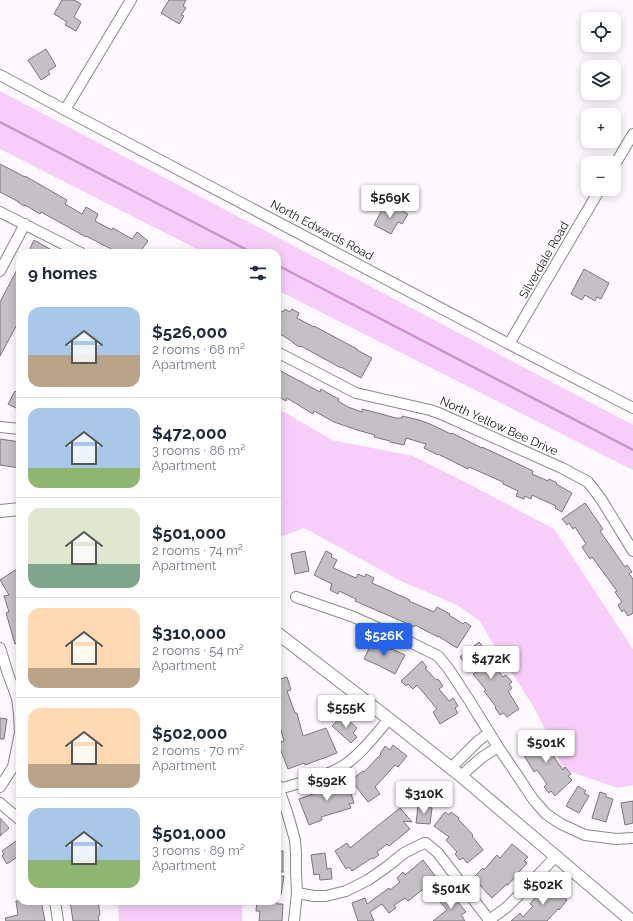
<!DOCTYPE html>
<html lang="en">
<head>
<meta charset="utf-8">
<style>
	body { margin:0; font-family:Raleway,sans-serif; background:#f6f6f7; color:#1f2937; height:100vh; display:flex; flex-direction:column; font-size:15px; white-space:nowrap }
	* { box-sizing:border-box; margin:0 }
	p { font-size:13px; color:#747a83 }
	.icon { flex:none; width:22px; height:22px; fill:none; stroke:currentColor; stroke-width:2; stroke-linecap:round; stroke-linejoin:round }
	.map { position:relative; flex:1; overflow:hidden }
	.panel { position:absolute; left:16px; top:249px; width:265px; height:656px; display:flex; flex-direction:column; background:#fff; border-radius:12px; box-shadow:0 2px 10px #0003 }
	.panel>* { flex:none }
	.fabs { position:absolute; left:581px; top:12px; display:grid; gap:8px }
	.fabs a { display:grid; place-items:center; width:40px; height:40px; border-radius:8px; background:#fff; box-shadow:0 2px 10px #0003; font-size:20px }
	.price { position:absolute; translate:-50% -34px; padding:0 9px; border-radius:4px; background:#fff; color:#222; font-size:13px; line-height:26px; filter:drop-shadow(0 1px 2px #0008) }
	.price::after { content:''; position:absolute; left:50%; top:24px; width:12px; height:9px; margin-left:-6px; background:inherit; clip-path:polygon(0 0,100% 0,50% 100%) }
	.price.current { background:#2563eb; color:#fff }
	ul { padding:0; list-style:none }
	li { display:flex; align-items:center; gap:12px; height:100px; padding:0 12px }
	li+li { border-top:1px solid #e0e1e3 }
	li span { display:grid; place-items:center; flex:none; width:112px; height:80px; border-radius:12px; color:#555 }
	li>.icon { margin-inline-start:auto }
	span .icon { width:48px; height:48px; fill:#fffc; stroke-width:1 }
	li b { font-size:17px }
	h2 { display:flex; justify-content:space-between; align-items:center; height:48px; padding:0 12px; font-size:17px }
	.map>svg:first-child { display:block }
	.green { fill:#f7cefa }
	.lines { fill:none; stroke-linecap:round; stroke-linejoin:round }
	.stream { stroke:#cb92cf; stroke-width:2.5 }
	.building { fill:#c4c0c5; stroke:#7a767b }
	.minor-casing { stroke:#8c888c; stroke-width:12 }
	.tertiary-casing { stroke:#8c888c; stroke-width:14 }
	.minor { stroke:#fff; stroke-width:10 }
	.tertiary { stroke:#fff; stroke-width:12 }
	.labels { text-anchor:middle; dominant-baseline:central; stroke-width:3; stroke-linejoin:round; paint-order:stroke }
	.street-label { font-size:12px; fill:#151315; stroke:#fff }
</style>
</head>
<body>
<div class="map">
<svg width="633" height="921" viewBox="0 0 633 921">
	<rect width="100%" height="100%" fill="#fef9fe"/>
	<!-- green -->
	<g class="green">
		<path d="M 0,91 L 633,425 L 633,470 L 277,290 L 277,253 L 205,253 L 0,149 Z"/>
		<path d="M 277,408 L 332,440 L 413,456 L 471,485 L 554,529 L 633,649 L 633,785 L 618,788 L 563,769 L 546,731 L 532,704 L 498,652 L 480,621 L 457,605 L 401,581 L 304,528 L 277,538 Z"/>
		<path d="M 118,901 L 242,901 L 242,921 L 119,921 Z"/>
	</g>
	<g class="lines">
		<!-- stream -->
		<g class="stream">
			<path d="M 0,122 L 253,253"/>
			<path d="M 277,265 L 633,450"/>
		</g>
	</g>
	<!-- building -->
	<g class="building">
		<path d="M 62,0 L 74,0 L 81,4 L 74,17 L 81,22 L 76,31 L 65,25 L 67,22 L 54,14 Z"/>
		<path d="M 169,0 L 186,0 L 183,6 L 186,8 L 181,15 L 184,16 L 179,24 L 161,13 Z"/>
		<path d="M 46,49 L 56,66 L 48,71 L 50,74 L 41,80 L 28,60 Z"/>
		<path d="M 0,164 L 25,177 L 25,176 L 67,200 L 65,204 L 82,214 L 86,207 L 98,214 L 95,221 L 112,230 L 113,228 L 132,239 L 137,232 L 148,241 L 139,253 L 119,253 L 86,236 L 86,237 L 41,212 L 40,214 L 25,205 L 24,206 L 18,202 L 19,202 L 0,192 Z"/>
		<path d="M 389,204 L 408,214 L 402,224 L 398,222 L 391,234 L 374,225 L 383,208 L 385,209 Z"/>
		<path d="M 34,240 L 57,253 L 28,253 Z"/>
		<path d="M 20,264 L 20,319 L 0,356 L 0,302 Z"/>
		<path d="M 584,269 L 609,283 L 601,299 L 597,297 L 595,301 L 585,295 L 582,300 L 571,294 Z"/>
		<path d="M 277,309 L 283,312 L 285,309 L 290,312 L 292,309 L 299,313 L 297,318 L 314,327 L 314,326 L 357,349 L 357,350 L 372,358 L 361,378 L 341,367 L 341,368 L 301,346 L 300,347 L 293,343 L 293,342 L 277,332 Z"/>
		<path d="M 277,369 L 320,392 L 321,389 L 331,395 L 339,399 L 338,401 L 348,407 L 362,412 L 362,409 L 396,418 L 402,418 L 402,416 L 419,420 L 430,424 L 451,434 L 452,433 L 482,448 L 482,447 L 495,453 L 533,471 L 532,474 L 548,481 L 549,479 L 557,483 L 556,484 L 572,493 L 562,512 L 555,508 L 556,506 L 532,495 L 531,499 L 525,496 L 524,499 L 516,496 L 518,491 L 503,484 L 503,482 L 469,467 L 468,469 L 438,454 L 438,455 L 424,448 L 426,444 L 406,438 L 404,445 L 390,442 L 390,441 L 374,437 L 375,435 L 357,430 L 334,422 L 314,411 L 313,414 L 287,398 L 286,401 L 277,396 Z"/>
		<path d="M 15,391 L 20,394 L 20,410 L 8,404 Z"/>
		<path d="M 0,439 L 20,442 L 20,468 L 0,465 Z"/>
		<path d="M 585,503 L 603,529 L 600,531 L 625,567 L 627,565 L 632,572 L 629,574 L 633,579 L 633,613 L 628,616 L 624,610 L 622,612 L 618,605 L 622,602 L 615,592 L 617,591 L 592,557 L 590,559 L 582,547 L 586,544 L 575,527 L 573,529 L 569,523 L 567,525 L 562,519 Z"/>
		<path d="M 305,551 L 309,571 L 295,574 L 291,554 Z"/>
		<path d="M 326,551 L 332,554 L 331,557 L 337,560 L 333,568 L 356,578 L 358,574 L 365,577 L 366,574 L 374,578 L 372,583 L 410,600 L 409,601 L 434,612 L 437,607 L 450,614 L 449,615 L 463,624 L 465,622 L 471,626 L 457,648 L 438,636 L 438,637 L 415,625 L 414,627 L 406,624 L 406,623 L 355,601 L 356,599 L 339,591 L 338,594 L 330,590 L 332,584 L 314,575 Z"/>
		<path d="M 20,567 L 20,642 L 15,644 L 6,613 L 9,612 L 4,596 L 9,595 L 0,580 Z"/>
		<path d="M 373,640 L 380,643 L 379,645 L 391,650 L 392,649 L 405,655 L 395,674 L 380,666 L 364,659 Z"/>
		<path d="M 479,642 L 488,653 L 485,655 L 503,677 L 506,675 L 512,682 L 509,684 L 512,688 L 508,691 L 519,709 L 507,717 L 504,713 L 500,715 L 495,708 L 496,707 L 484,691 L 486,690 L 473,674 L 476,672 L 468,662 L 465,664 L 460,657 Z"/>
		<path d="M 422,661 L 427,667 L 425,668 L 436,680 L 438,679 L 443,686 L 439,689 L 449,701 L 453,698 L 458,706 L 455,708 L 458,713 L 440,724 L 433,712 L 437,709 L 417,685 L 413,689 L 408,684 L 406,686 L 401,681 Z"/>
		<path d="M 287,677 L 291,690 L 287,691 L 295,713 L 297,713 L 303,736 L 326,728 L 337,753 L 305,765 L 304,763 L 288,769 L 278,743 L 284,741 L 280,727 L 277,728 L 277,680 Z"/>
		<path d="M 342,715 L 357,728 L 353,733 L 357,737 L 351,743 L 332,726 Z"/>
		<path d="M 0,718 L 7,719 L 4,739 L 0,739 Z"/>
		<path d="M 542,731 L 550,743 L 546,746 L 563,770 L 565,767 L 571,774 L 568,776 L 572,780 L 555,796 L 551,791 L 549,793 L 544,787 L 547,784 L 537,770 L 534,772 L 519,747 Z"/>
		<path d="M 393,745 L 407,756 L 398,767 L 395,765 L 375,787 L 380,794 L 368,802 L 351,780 L 363,771 L 364,772 L 381,754 L 380,754 L 385,746 L 390,750 Z"/>
		<path d="M 347,781 L 354,803 L 349,804 L 351,808 L 321,817 L 322,820 L 309,825 L 299,799 L 316,793 L 316,792 Z"/>
		<path d="M 578,786 L 586,791 L 584,793 L 589,796 L 579,813 L 566,806 Z"/>
		<path d="M 600,792 L 606,794 L 606,797 L 613,799 L 606,822 L 592,818 Z"/>
		<path d="M 633,801 L 633,823 L 625,825 L 621,803 Z"/>
		<path d="M 418,806 L 432,808 L 430,824 L 416,823 Z"/>
		<path d="M 400,808 L 412,822 L 403,821 L 410,829 L 389,846 L 387,844 L 377,852 L 379,855 L 373,859 L 372,858 L 352,871 L 349,867 L 346,869 L 335,851 L 347,843 L 350,848 Z"/>
		<path d="M 445,812 L 449,815 L 451,812 L 459,818 L 458,819 L 473,835 L 472,836 L 483,850 L 467,863 L 463,858 L 460,860 L 455,854 L 457,852 L 446,840 L 449,837 L 434,826 Z"/>
		<path d="M 0,818 L 9,828 L 0,836 Z"/>
		<path d="M 20,838 L 20,855 L 7,864 L 2,856 L 4,854 L 2,851 Z"/>
		<path d="M 512,844 L 528,857 L 524,861 L 527,863 L 508,885 L 507,884 L 492,898 L 473,878 L 483,868 L 484,870 L 497,855 L 500,858 Z"/>
		<rect x="277" y="851" width="6" height="21"/>
		<path d="M 325,853 L 327,869 L 331,868 L 332,879 L 320,880 L 319,874 L 314,875 L 311,855 Z"/>
		<path d="M 423,860 L 440,882 L 429,891 L 426,887 L 408,901 L 405,898 L 394,905 L 396,908 L 389,913 L 382,904 L 370,912 L 374,921 L 358,921 L 352,903 L 365,898 L 367,904 L 389,888 L 390,890 L 400,882 L 397,878 L 403,872 L 405,875 Z"/>
		<path d="M 277,876 L 284,876 L 281,895 L 277,895 Z"/>
		<path d="M 545,886 L 550,891 L 552,887 L 567,900 L 559,910 L 558,909 L 547,921 L 511,921 L 520,913 L 523,917 L 533,906 L 530,904 Z"/>
		<path d="M 451,893 L 466,912 L 461,915 L 465,921 L 433,921 L 447,910 L 440,902 Z"/>
		<path d="M 16,901 L 41,901 L 45,921 L 6,921 L 5,918 L 18,915 Z"/>
		<path d="M 70,901 L 98,901 L 100,915 L 98,916 L 99,921 L 73,921 Z"/>
		<path d="M 257,901 L 277,901 L 277,904 L 283,904 L 282,921 L 259,921 L 260,911 L 256,911 Z"/>
	</g>
	<g class="lines">
		<!-- minor casing -->
		<g class="minor-casing">
			<g id="minor">
				<path d="M 0,75 L 65,110 L 509,344 L 633,408"/>
				<path d="M 65,110 L 131,0"/>
				<path d="M 614,166 L 633,134"/>
				<path d="M 0,212 L 81,253"/>
				<path d="M 0,271 L 25,224"/>
				<path d="M 509,344 L 600,189"/>
				<path d="M 277,352 L 356,393 L 430,410 L 441,414 L 562,468 L 588,482 L 601,499 L 633,551"/>
				<path d="M 0,427 L 20,429"/>
				<path d="M 296,597 L 351,616 L 408,641 L 438,656 L 448,668 L 469,700 L 498,747 L 511,766 L 533,799 L 546,814 L 561,824 L 585,835 L 616,839 L 633,838"/>
				<path d="M 0,648 L 8,674 L 17,698 L 19,714 L 20,733 L 13,767 L 0,787"/>
				<path d="M 451,768 L 478,741 L 489,733"/>
				<path d="M 461,776 L 481,758 L 498,747"/>
				<path d="M 277,784 L 287,812 L 295,840 L 296,854 L 296,872 L 297,893 L 294,921"/>
				<path d="M 279,789 C 300,783 328,776 346,764 C 363,752 376,734 389,719"/>
				<path d="M 0,803 L 20,820"/>
				<path d="M 297,893 L 314,896 L 326,896 L 346,891 L 368,880 L 388,866 L 404,853 L 424,843 L 426,843 L 438,853 L 489,920"/>
				<path d="M 55,901 L 58,921"/>
				<path d="M 488,921 L 507,907 L 527,887 L 556,856"/>
			</g>
		</g>
		<!-- tertiary casing -->
		<g class="tertiary-casing">
			<g id="tertiary">
				<path d="M 0,511 L 20,509"/>
				<path d="M 277,633 L 389,719 L 461,776 L 632,921"/>
			</g>
		</g>
		<!-- minor -->
		<use href="#minor" class="minor"/>
		<!-- tertiary -->
		<use href="#tertiary" class="tertiary"/>
	</g>
	<g class="labels">
		<!-- street labels -->
		<g class="street-label">
			<text transform="translate(322 230) rotate(28)">North Edwards Road</text>
			<text transform="translate(544 260) rotate(-60)">Silverdale Road</text>
			<text transform="translate(499 426) rotate(24)">North Yellow Bee Drive</text>
		</g>
	</g>
</svg>
<div class="fabs">
<a><svg class="icon" aria-label="locate" viewBox="0 0 24 24"><circle cx="12" cy="12" r="6"/><path d="M12 2v4M12 18v4M2 12h4M18 12h4"/></svg></a>
<a><svg class="icon" aria-label="layers" viewBox="0 0 24 24"><path d="M12 4l9 5-9 5-9-5zM3 14l9 5 9-5"/></svg></a>
<a>+</a>
<a>−</a>
</div>
<b class="price" style="left:390px;top:219px">$569K</b>
<b class="price current" style="left:384px;top:657px">$526K</b>
<b class="price" style="left:491px;top:680px">$472K</b>
<b class="price" style="left:346px;top:729px">$555K</b>
<b class="price" style="left:546px;top:764px">$501K</b>
<b class="price" style="left:327px;top:802px">$592K</b>
<b class="price" style="left:424px;top:815px">$310K</b>
<b class="price" style="left:543px;top:906px">$502K</b>
<b class="price" style="left:451px;top:910px">$501K</b>
<section class="panel">
<h2>9 homes<svg class="icon" aria-label="filters" viewBox="0 0 24 24"><path d="M4 7h16M4 17h16"/><circle cx="9" cy="7" r="2"/><circle cx="15" cy="17" r="2"/></svg></h2>
<ul>
<li><span style="background:linear-gradient(#a9c7e8 60%,#b9a48a 0)"><svg class="icon" aria-label="home" viewBox="0 0 24 24"><path d="M3 11l9-7 9 7M6 9v11h12V9"/></svg></span><div><b>$526,000</b><p>2 rooms · 68 m²</p><p>Apartment</p></div></li>
<li><span style="background:linear-gradient(#a9c7e8 75%,#8fb573 0)"><svg class="icon" aria-label="home" viewBox="0 0 24 24"><path d="M3 11l9-7 9 7M6 9v11h12V9"/></svg></span><div><b>$472,000</b><p>3 rooms · 86 m²</p><p>Apartment</p></div></li>
<li><span style="background:linear-gradient(#dfe7d0 70%,#7fa58c 0)"><svg class="icon" aria-label="home" viewBox="0 0 24 24"><path d="M3 11l9-7 9 7M6 9v11h12V9"/></svg></span><div><b>$501,000</b><p>2 rooms · 74 m²</p><p>Apartment</p></div></li>
<li><span style="background:linear-gradient(#ffd9b3 75%,#b9a48a 0)"><svg class="icon" aria-label="home" viewBox="0 0 24 24"><path d="M3 11l9-7 9 7M6 9v11h12V9"/></svg></span><div><b>$310,000</b><p>2 rooms · 54 m²</p><p>Apartment</p></div></li>
<li><span style="background:linear-gradient(#ffd9b3 70%,#b9a48a 0)"><svg class="icon" aria-label="home" viewBox="0 0 24 24"><path d="M3 11l9-7 9 7M6 9v11h12V9"/></svg></span><div><b>$502,000</b><p>2 rooms · 70 m²</p><p>Apartment</p></div></li>
<li><span style="background:linear-gradient(#a9c7e8 65%,#8fb573 0)"><svg class="icon" aria-label="home" viewBox="0 0 24 24"><path d="M3 11l9-7 9 7M6 9v11h12V9"/></svg></span><div><b>$501,000</b><p>3 rooms · 89 m²</p><p>Apartment</p></div></li>
</ul>
</section>
</div>
</body>
</html>
